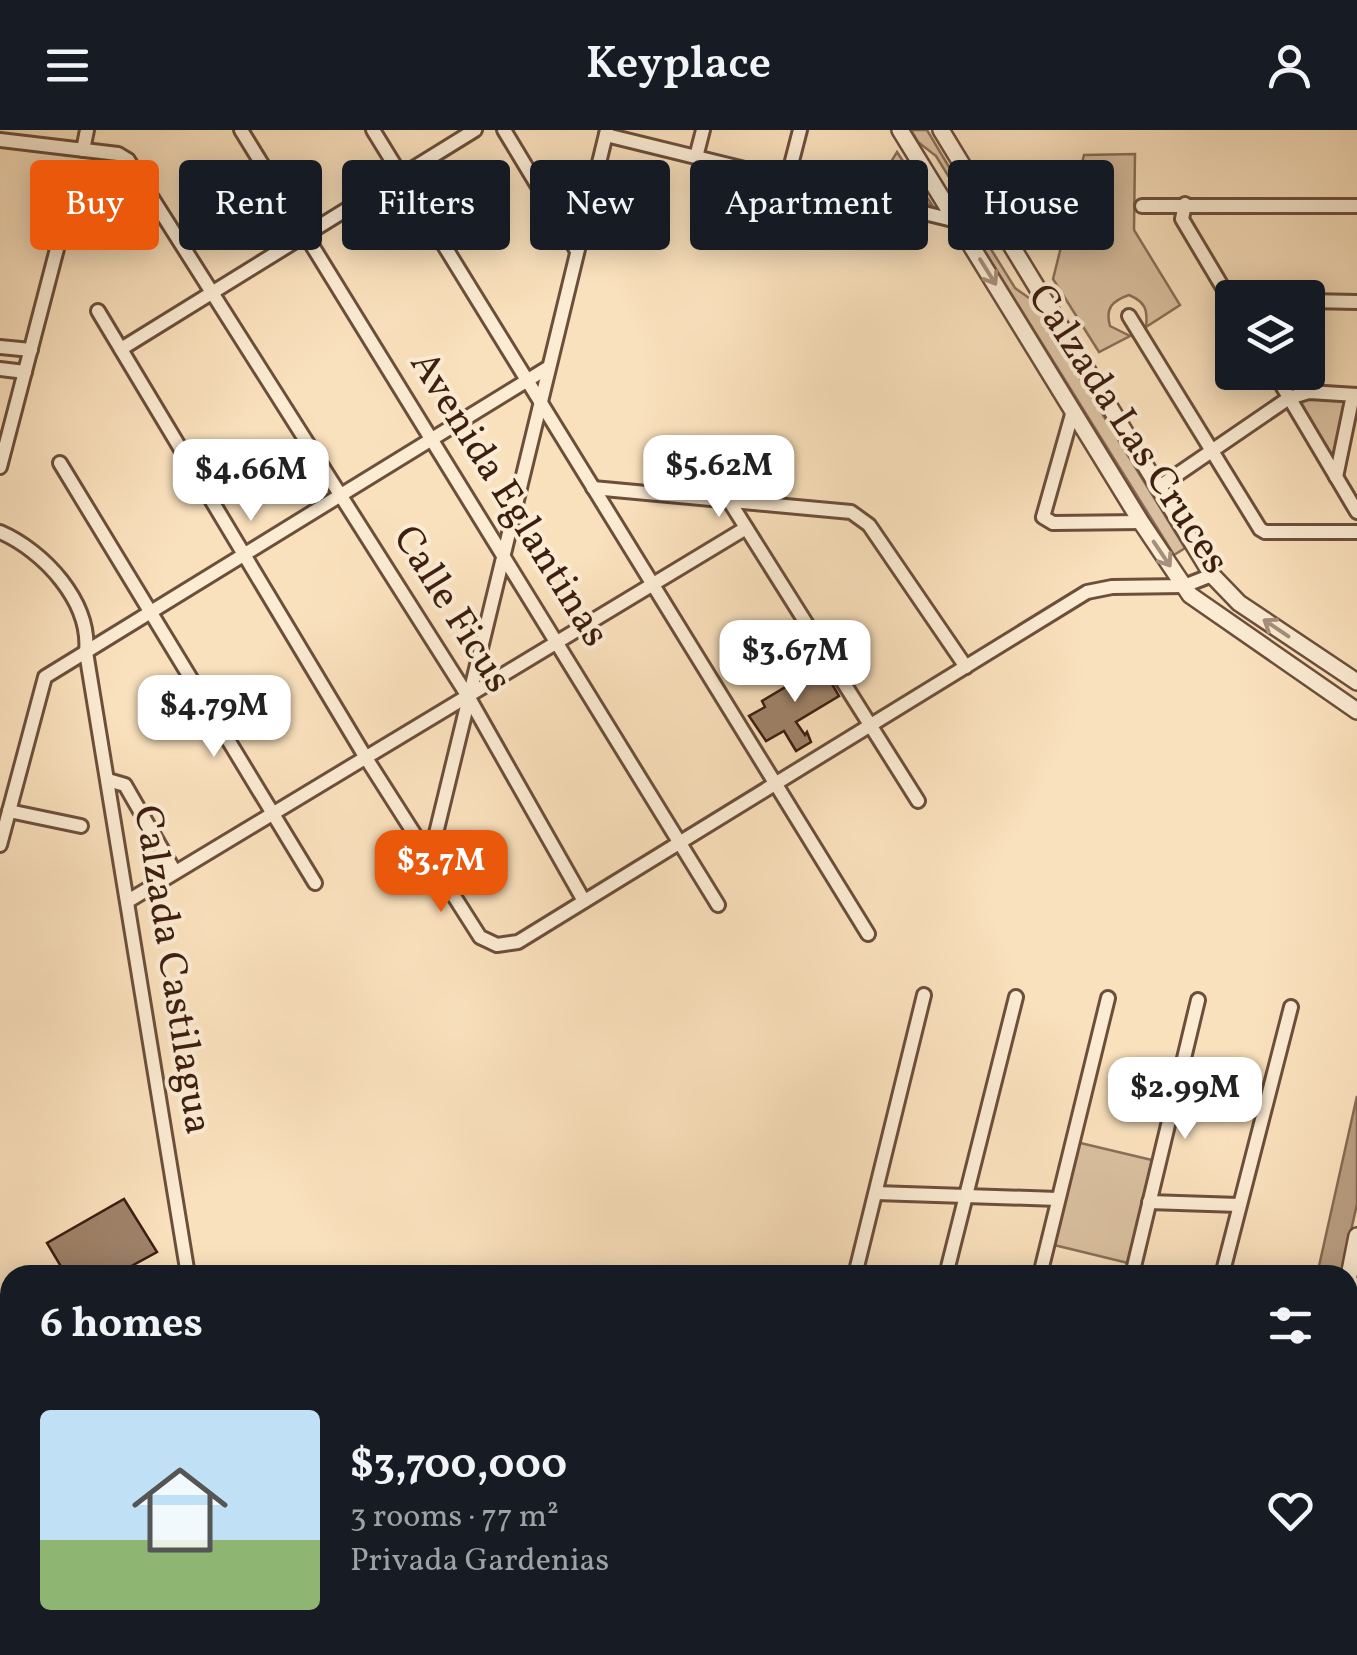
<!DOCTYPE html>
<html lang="en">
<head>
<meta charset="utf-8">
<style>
	body { margin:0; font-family:Vollkorn,serif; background:#20242c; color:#f1f3f6; height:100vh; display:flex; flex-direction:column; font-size:38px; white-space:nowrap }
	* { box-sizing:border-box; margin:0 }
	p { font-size:32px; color:#9ea1a6 }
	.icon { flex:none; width:55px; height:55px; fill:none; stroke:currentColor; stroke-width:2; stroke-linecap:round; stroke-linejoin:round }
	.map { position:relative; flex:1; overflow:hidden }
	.details { position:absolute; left:0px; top:1135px; width:1358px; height:390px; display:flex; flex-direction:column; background:#171b24; border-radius:30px 30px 0 0; box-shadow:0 5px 25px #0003 }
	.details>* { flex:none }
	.banner { position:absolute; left:30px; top:30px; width:1298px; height:90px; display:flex; gap:20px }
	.fabs { position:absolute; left:1215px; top:150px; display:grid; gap:20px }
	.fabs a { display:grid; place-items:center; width:110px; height:110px; border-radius:10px; background:#171b24; box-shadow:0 5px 25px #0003; font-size:50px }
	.price { position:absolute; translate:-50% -85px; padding:0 22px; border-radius:20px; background:#fff; color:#222; font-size:32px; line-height:65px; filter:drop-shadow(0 2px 5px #0008) }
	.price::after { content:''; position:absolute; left:50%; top:60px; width:30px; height:22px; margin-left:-15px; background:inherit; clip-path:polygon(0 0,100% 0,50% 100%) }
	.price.selected { background:#ea580c; color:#fff }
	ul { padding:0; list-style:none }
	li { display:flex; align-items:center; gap:30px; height:250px; padding:0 40px }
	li+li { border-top:2px solid #363941 }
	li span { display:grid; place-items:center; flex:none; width:280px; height:200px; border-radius:10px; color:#555 }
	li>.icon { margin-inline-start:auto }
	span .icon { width:120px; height:120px; fill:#fffc; stroke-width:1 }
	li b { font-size:42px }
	h2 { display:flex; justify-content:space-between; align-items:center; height:120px; padding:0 40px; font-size:42px }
	.pill { padding:0 35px; border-radius:10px; background:#171b24; box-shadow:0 5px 25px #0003; font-size:35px; line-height:90px }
	.pill.selected { background:#ea580c; color:#fff }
	header { display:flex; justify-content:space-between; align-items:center; height:130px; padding:0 40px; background:#171b24; font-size:45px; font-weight:600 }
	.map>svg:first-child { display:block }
	.green { fill:#dac0a0; stroke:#8b6f58; stroke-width:2.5 }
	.water { fill:#b99f82; stroke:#876b54; stroke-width:2.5 }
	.building { fill:#9f836a; stroke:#3c1e10; stroke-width:2.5 }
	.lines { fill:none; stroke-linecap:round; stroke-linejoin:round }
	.service-casing { stroke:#6c4f3b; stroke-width:11 }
	.minor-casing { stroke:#6c4f3b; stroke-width:18 }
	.tertiary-casing { stroke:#6c4f3b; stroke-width:20 }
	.trunk-casing { stroke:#3c1e10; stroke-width:25 }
	.path { stroke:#3c1e10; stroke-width:2.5; stroke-dasharray:2.5 5; stroke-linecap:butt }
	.service { stroke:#fcecd4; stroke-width:6 }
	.minor { stroke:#fcecd4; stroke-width:12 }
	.tertiary { stroke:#fcecd4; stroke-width:15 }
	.trunk { stroke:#fae1bd; stroke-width:20 }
	.oneway { stroke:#a68f7c }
	.labels { text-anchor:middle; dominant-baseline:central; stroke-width:8; stroke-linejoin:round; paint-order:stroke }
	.street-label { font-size:40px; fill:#3c1e10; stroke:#fcecd4 }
</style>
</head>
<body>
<header><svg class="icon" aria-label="menu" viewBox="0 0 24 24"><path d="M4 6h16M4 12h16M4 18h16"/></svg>Keyplace<svg class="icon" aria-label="person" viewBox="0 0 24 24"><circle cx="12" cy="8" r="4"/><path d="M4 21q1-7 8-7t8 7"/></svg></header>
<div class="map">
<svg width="1357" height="1525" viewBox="0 0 1357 1525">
	<rect width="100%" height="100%" fill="#fae1bd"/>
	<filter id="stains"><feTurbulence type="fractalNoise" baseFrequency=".002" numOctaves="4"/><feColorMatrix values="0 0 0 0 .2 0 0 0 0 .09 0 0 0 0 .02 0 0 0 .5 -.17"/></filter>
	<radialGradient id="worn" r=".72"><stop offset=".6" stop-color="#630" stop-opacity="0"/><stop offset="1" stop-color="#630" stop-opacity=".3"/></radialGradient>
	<!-- green -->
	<g class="green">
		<path d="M 911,0 L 927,0 L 967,67 L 962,68 L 936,26 L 918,12 Z"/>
		<path d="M 897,22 L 932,75 L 871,64 Z"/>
		<path d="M 1135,24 L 1134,100 L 1180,175 L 1146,197 C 1148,179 1145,172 1129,165 C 1112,171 1105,178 1110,196 L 1130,206 L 1099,222 L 1053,149 L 1084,25 Z"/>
		<path d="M 984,108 L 1015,158 L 1032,170 L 1185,418 L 1174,425 L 979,112 Z"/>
		<path d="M 1351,266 L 1336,344 L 1291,269 Z"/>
		<path d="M 1072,1011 L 1156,1031 L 1132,1134 L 1050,1114 Z"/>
		<path d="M 0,1206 L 10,1217 L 10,1329 L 0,1318 Z"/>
		<path d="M 182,1515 L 291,1515 L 301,1525 L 192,1525 Z"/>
	</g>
	<!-- water -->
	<path class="water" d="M 1357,966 L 1357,1074 L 1341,1145 L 1317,1145 Z"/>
	<!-- building -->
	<g class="building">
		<path d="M 806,535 L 809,542 L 821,535 L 839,566 L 796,592 L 805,605 L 807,602 L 811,612 L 796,621 L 784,601 L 766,611 L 749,586 L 765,577 L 762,571 L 787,556 L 783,549 Z"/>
		<path d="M 124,1069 L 157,1122 L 115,1145 L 66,1145 L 47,1113 Z"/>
	</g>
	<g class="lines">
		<!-- service casing -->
		<g class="service-casing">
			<path id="service" d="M 1089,1525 L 1096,1515"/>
		</g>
		<!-- minor casing -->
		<g class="minor-casing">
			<g id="minor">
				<path d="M 241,0 L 718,775"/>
				<path d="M 373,0 L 868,804"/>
				<path d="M 504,0 L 577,121"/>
				<path d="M 606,5 L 957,91 L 999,93"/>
				<path d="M 0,10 L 118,24 L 128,30 L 469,568 L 584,771"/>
				<path d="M 83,20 L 87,0"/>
				<path d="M 696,27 L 703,0"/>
				<path d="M 1185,74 L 1182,89 L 1232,173"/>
				<path d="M 1142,76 L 1357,76"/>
				<path d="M 777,89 L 800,0"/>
				<path d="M 1308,171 L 1357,172"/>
				<path d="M 98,181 L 366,628 L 480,807 L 497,815 L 518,812 L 1087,462 L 1112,457 L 1184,456 L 1212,445"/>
				<path d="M 1129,186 L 1260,399 L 1265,402 L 1357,402"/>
				<path d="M 0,217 L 31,220"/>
				<path d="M 121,219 L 475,0"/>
				<path d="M 0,239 L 25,242"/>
				<path d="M 1274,242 L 1357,382"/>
				<path d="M 1073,281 L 1043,387 L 1053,393 L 1141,392"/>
				<path d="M 60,333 L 315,753"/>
				<path d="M 0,337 L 64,92"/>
				<path d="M 1336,347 L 1353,265"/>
				<path d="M 1159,357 L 1289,268 L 1309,262 L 1357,265"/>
				<path d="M 593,358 L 851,382 L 869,395 L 966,537"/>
				<path d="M 728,369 L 918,671"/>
				<path d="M 0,402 C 44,421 91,472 86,522 L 188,1145"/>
				<path d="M 108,650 L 125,655 L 175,742"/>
				<path d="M 9,681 L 81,696"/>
				<path d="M 0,715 L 45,547 L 549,237"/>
				<path d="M 430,728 L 607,0"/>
				<path d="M 128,771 L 746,398"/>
				<path d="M 876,1063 L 1058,1069"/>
				<path d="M 1149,1072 L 1239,1075"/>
				<path d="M 855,1145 L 924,865"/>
				<path d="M 946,1145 L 1016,867"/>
				<path d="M 1040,1145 L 1108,868"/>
				<path d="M 1132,1145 L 1198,870"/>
				<path d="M 1222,1145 L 1291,877"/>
				<path d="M 1348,1168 L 1357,1154"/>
				<path d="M 1348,1302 L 1357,1304"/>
				<path d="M 846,1515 L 862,1525"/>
				<path d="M 1195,1515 L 1209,1525"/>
				<path d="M 444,1525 L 451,1515"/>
				<path d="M 581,1525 L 588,1515"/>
				<path d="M 827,1525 L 834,1515"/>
				<path d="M 967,1525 L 973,1515"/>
			</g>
		</g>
		<!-- tertiary casing -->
		<g class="tertiary-casing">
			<g id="tertiary">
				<path d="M 900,0 L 1141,392 L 1190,465 L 1357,581"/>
				<path d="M 941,0 L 1212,445 L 1239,473 L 1357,552"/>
				<path d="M 1348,1151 L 1357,1106"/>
				<path d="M 1348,1258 L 1357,1263"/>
				<path d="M 1249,1525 L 1251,1515"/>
			</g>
		</g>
		<!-- trunk casing -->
		<g class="trunk-casing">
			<g id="trunk">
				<path d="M 0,1202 L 10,1213"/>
				<path d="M 0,1323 L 10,1334"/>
				<path d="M 180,1515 L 189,1525"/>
				<path d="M 292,1515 L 302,1525"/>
			</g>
		</g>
		<!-- path -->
		<g class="path">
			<path d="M 0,1252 L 10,1263"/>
			<path d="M 253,1515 L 265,1525"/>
		</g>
		<!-- service -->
		<use href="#service" class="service"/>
		<!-- minor -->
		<use href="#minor" class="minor"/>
		<!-- tertiary -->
		<use href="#tertiary" class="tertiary"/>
		<!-- trunk -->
		<use href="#trunk" class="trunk"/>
	</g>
	<!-- one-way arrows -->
	<defs><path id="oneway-shaft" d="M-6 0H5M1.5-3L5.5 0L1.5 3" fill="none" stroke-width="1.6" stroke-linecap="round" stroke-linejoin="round" transform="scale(2.5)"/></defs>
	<g class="oneway">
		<use href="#oneway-shaft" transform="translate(988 142) rotate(58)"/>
		<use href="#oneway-shaft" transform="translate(1162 424) rotate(56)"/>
		<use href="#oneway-shaft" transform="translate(1276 498) rotate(-146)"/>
	</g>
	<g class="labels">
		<!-- street labels -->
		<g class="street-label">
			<text transform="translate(1127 300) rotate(57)">Calzada Las Cruces</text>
			<text transform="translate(508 370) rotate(58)">Avenida Eglantinas</text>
			<text transform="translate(451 480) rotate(58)">Calle Ficus</text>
			<text transform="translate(171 840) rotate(81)">Calzada Castilagua</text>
		</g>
	</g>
	<rect width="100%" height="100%" filter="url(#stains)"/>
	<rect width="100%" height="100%" fill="url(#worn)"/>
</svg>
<div class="fabs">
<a><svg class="icon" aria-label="layers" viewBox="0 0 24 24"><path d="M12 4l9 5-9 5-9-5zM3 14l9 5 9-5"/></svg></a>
</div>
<b class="price" style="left:719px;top:390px">$5.62M</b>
<b class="price" style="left:251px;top:394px">$4.66M</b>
<b class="price" style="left:795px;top:575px">$3.67M</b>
<b class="price" style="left:214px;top:630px">$4.79M</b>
<b class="price selected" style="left:441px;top:785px">$3.7M</b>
<b class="price" style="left:1185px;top:1012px">$2.99M</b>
<div class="banner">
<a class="pill selected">Buy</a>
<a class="pill">Rent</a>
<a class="pill">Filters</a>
<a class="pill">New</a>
<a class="pill">Apartment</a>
<a class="pill">House</a>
</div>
<section class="details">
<h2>6 homes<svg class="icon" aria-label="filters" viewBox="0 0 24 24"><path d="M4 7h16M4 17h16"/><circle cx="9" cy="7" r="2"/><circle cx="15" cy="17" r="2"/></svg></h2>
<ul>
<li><span style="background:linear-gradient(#bfe0f5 65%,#8fb573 0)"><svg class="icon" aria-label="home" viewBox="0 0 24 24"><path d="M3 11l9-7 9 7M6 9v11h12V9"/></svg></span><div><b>$3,700,000</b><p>3 rooms · 77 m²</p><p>Privada Gardenias</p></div><svg class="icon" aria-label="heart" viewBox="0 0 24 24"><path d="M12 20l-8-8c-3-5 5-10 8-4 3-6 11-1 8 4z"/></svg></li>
</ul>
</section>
</div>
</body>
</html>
